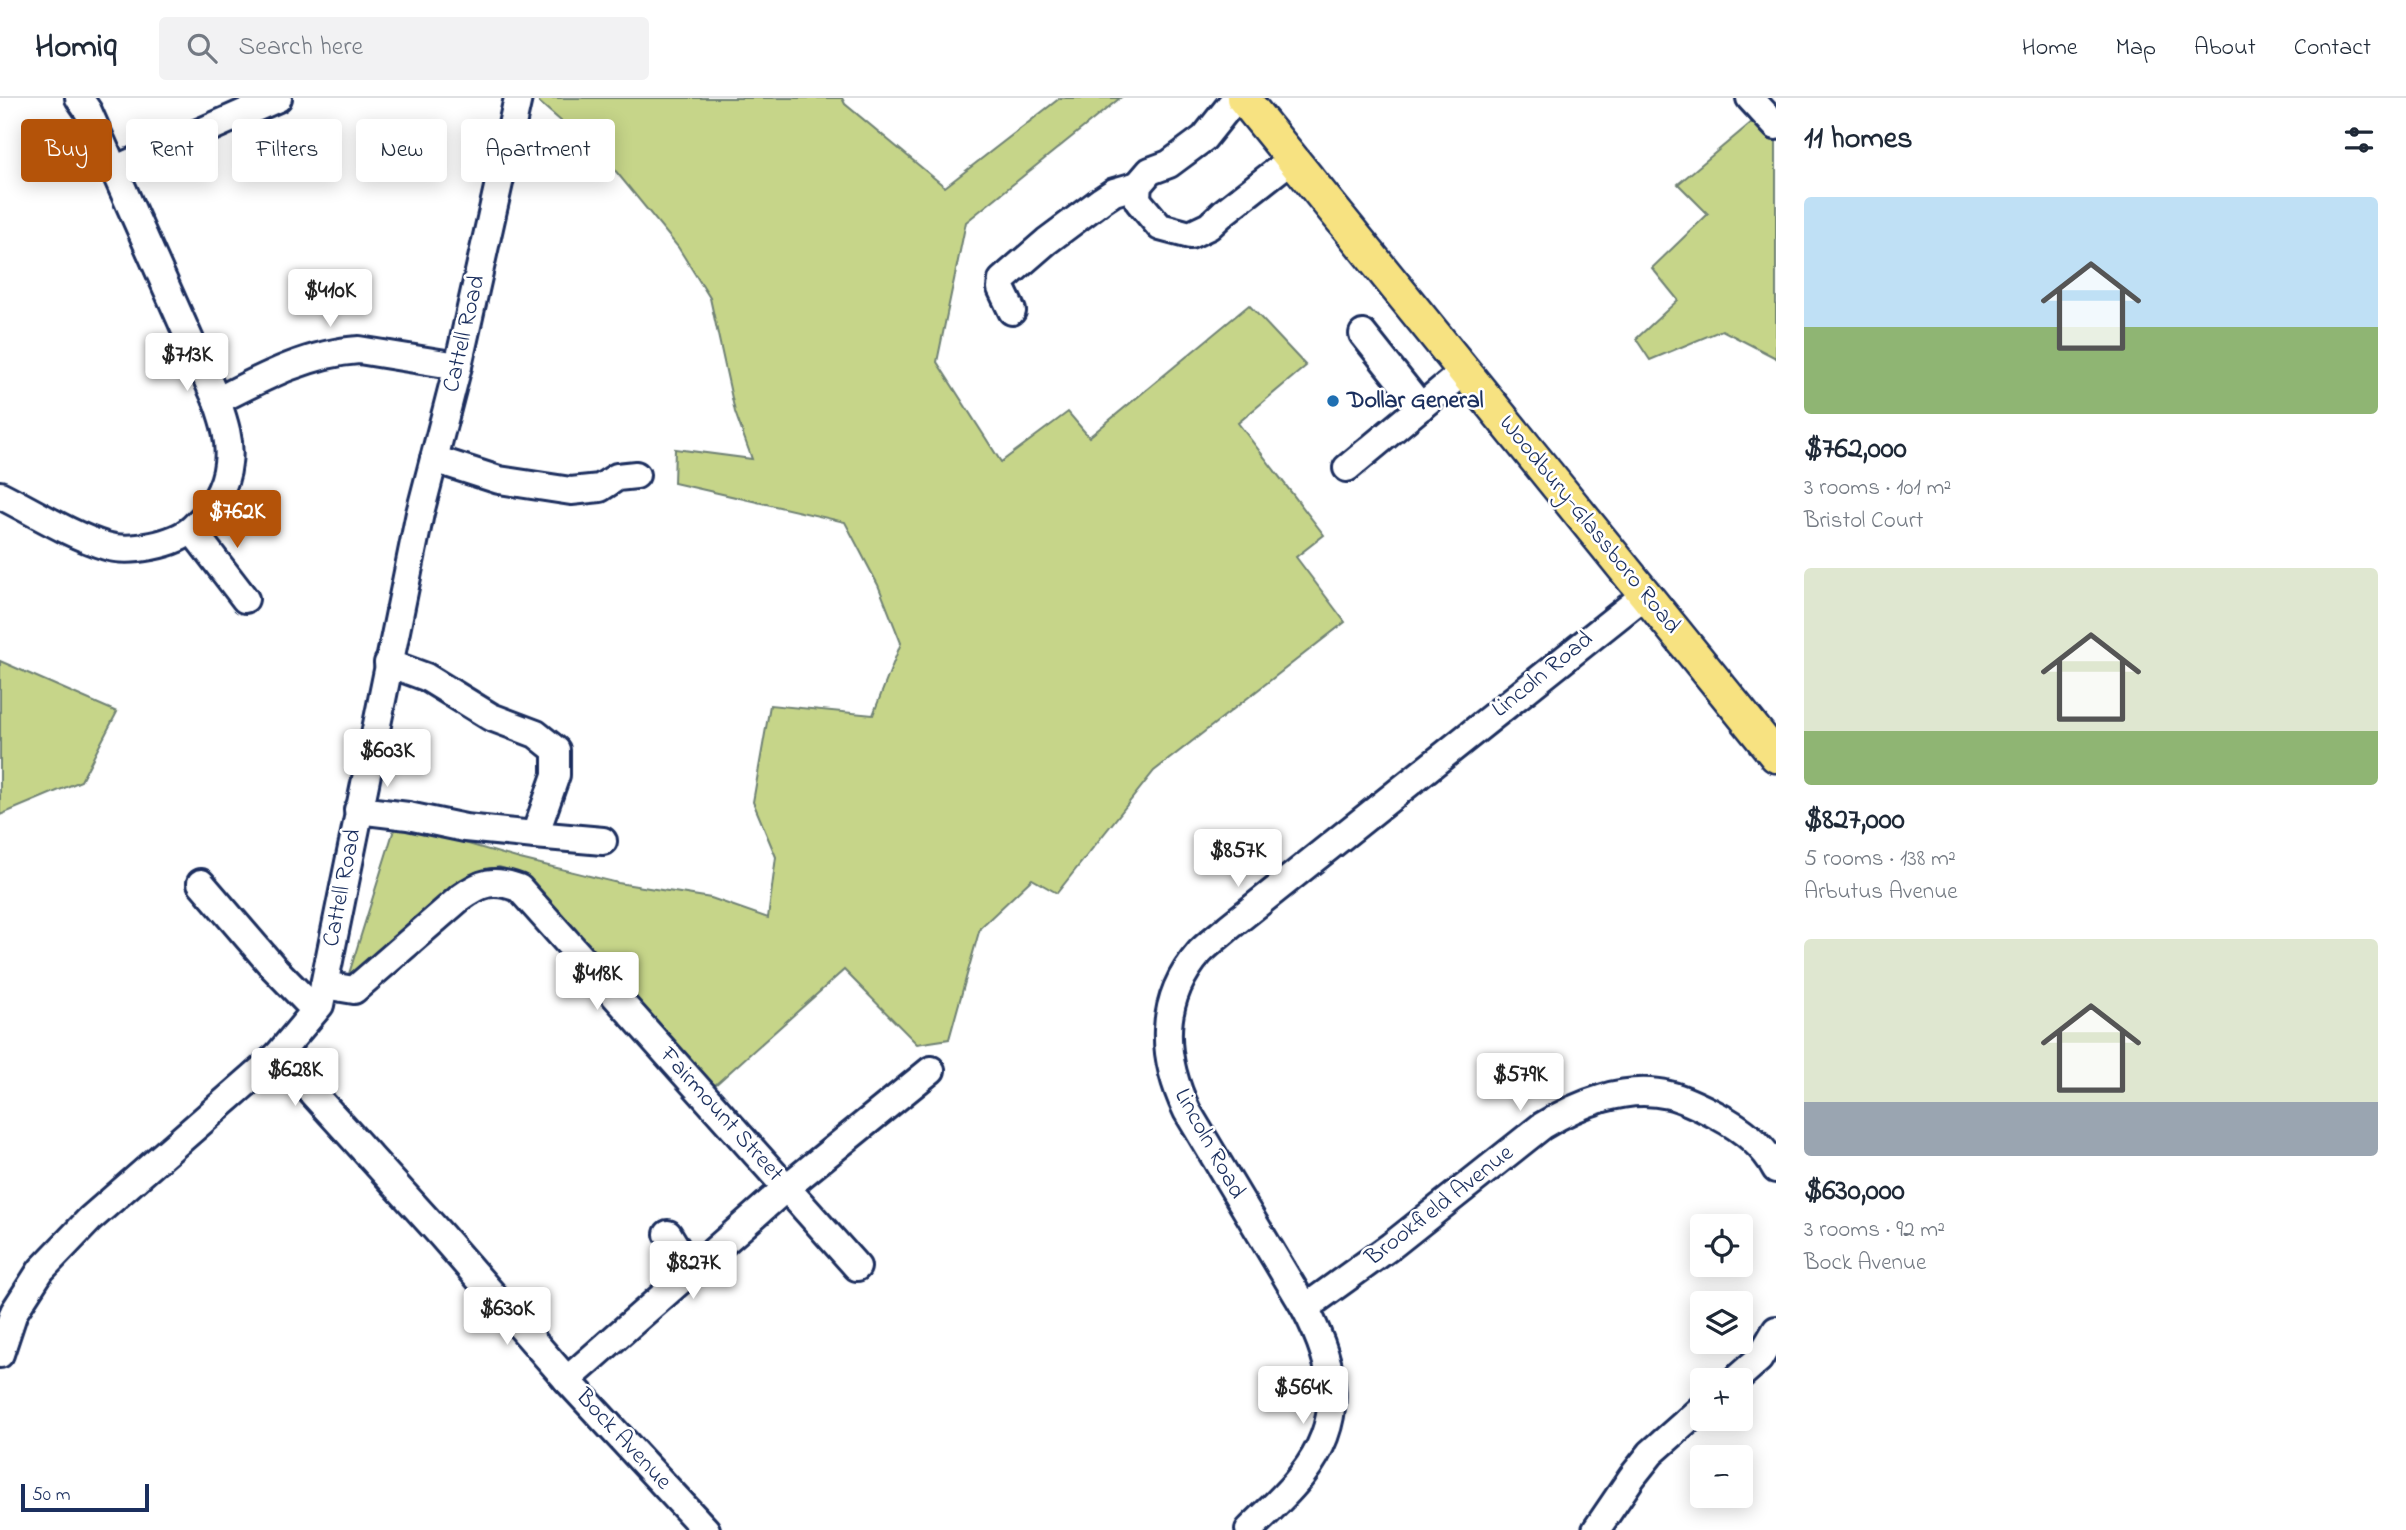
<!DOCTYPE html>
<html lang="en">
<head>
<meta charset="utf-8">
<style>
	body { margin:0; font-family:"Indie Flower",sans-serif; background:#f2f2f3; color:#1f2937; height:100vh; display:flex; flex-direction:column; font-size:26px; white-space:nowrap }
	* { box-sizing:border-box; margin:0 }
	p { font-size:23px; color:#747a83 }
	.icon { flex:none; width:38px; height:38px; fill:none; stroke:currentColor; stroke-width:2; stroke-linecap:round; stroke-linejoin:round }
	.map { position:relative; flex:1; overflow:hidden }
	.side { display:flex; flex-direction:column; background:#fff; width:630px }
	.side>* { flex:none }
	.guide { position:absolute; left:21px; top:21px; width:665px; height:63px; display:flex; gap:14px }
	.fabs { position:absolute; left:1690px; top:1116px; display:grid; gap:14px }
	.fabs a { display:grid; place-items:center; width:63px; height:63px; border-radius:7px; background:#fff; box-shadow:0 4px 18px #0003; font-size:35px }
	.scale { position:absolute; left:21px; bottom:18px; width:128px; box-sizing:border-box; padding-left:7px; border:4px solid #1b2f5e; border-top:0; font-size:19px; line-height:24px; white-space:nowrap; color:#1b2f5e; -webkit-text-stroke:5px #fff; paint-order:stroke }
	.price { position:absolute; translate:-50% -60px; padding:0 16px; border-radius:7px; background:#fff; color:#222; font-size:23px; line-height:46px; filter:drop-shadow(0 2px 4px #0008) }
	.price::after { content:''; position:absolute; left:50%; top:42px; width:21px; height:16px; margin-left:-10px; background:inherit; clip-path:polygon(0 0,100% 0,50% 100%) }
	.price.on { background:#b45309; color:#fff }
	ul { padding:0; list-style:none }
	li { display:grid; align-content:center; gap:14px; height:371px; padding:0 28px }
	li span { display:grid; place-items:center; height:217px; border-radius:7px; color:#555 }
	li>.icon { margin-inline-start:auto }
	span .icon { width:126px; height:126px; fill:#fffc; stroke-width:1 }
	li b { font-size:30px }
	h2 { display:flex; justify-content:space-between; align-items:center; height:84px; padding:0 28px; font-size:30px }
	.tag { padding:0 24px; border-radius:7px; background:#fff; box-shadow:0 4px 18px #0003; font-size:24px; line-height:63px }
	.tag.on { background:#b45309; color:#fff }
	header { display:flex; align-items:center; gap:42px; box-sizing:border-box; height:98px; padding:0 35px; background:#fff; border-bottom:2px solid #e0e1e3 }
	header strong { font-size:33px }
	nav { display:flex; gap:38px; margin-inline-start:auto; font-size:24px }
	.search { width:490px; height:63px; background:#f2f2f3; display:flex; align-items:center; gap:18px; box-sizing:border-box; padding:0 24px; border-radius:7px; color:#747a83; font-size:26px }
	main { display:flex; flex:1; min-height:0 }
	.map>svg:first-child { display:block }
	.green { fill:#c6d589; stroke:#708274; stroke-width:2 }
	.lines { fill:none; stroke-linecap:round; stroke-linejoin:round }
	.minor-casing { stroke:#1b2f5e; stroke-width:32 }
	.major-casing { stroke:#1b2f5e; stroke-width:37 }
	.minor { stroke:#fff; stroke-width:26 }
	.major { stroke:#f7e281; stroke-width:32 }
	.poi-dot { fill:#1f6fb2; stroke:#fff; stroke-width:2.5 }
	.labels { text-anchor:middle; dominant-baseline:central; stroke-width:5; stroke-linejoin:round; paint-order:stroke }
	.street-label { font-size:24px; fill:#1b2f5e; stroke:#fff }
	.poi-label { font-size:24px; font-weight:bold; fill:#1b2f5e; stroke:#fff; text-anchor:start }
</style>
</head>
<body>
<header>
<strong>Homiq</strong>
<div class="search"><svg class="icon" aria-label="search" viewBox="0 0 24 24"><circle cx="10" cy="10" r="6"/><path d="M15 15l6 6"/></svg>Search here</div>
<nav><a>Home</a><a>Map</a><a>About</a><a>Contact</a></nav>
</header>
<main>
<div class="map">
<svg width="1776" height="1432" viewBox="0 0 1776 1432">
	<rect width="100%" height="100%" fill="#fff"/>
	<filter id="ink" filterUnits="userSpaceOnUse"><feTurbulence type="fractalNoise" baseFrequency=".0143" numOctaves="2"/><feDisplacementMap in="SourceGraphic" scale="14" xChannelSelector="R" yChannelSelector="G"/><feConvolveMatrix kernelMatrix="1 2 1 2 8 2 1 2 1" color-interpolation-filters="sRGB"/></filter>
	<g filter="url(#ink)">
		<!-- green -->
		<g class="green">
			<path d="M 539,0 L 842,0 L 845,6 L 945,89 L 1060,0 L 1120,0 L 966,124 L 937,264 L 1001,364 L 1068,314 L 1089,339 L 1249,207 L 1306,268 L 1238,325 L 1324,437 L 1296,459 L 1345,524 L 1154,673 L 1057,795 L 1032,781 L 980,830 L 949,941 L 917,946 L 844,872 L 714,988 L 515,774 L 499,769 L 475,774 L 423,814 L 348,879 L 396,725 L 520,761 L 618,785 L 711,800 L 768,820 L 776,759 L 753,704 L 770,607 L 873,617 L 901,545 L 878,487 L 845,424 L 674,385 L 675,351 L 752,361 L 735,314 L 710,200 L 678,149 L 605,60 L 579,59 L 577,37 L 539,4 Z"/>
			<path d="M 1752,24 L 1776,38 L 1776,260 L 1722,232 L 1650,262 L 1636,241 L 1678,202 L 1652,170 L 1708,116 L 1678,86 Z"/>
			<path d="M 0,563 L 117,614 L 81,683 L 0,717 Z"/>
		</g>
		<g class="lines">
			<!-- minor casing -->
			<g class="minor-casing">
				<g id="minor">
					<path d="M 1236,0 L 1204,40 L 1169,66 L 1150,73 L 1138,87 L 1137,98 L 1139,104 L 1160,129 L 1190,137 L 1209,128 L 1224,114 L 1292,61"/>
					<path d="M 1750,0 L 1776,28"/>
					<path d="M 114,72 L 278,0"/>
					<path d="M 1012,213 L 1001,190 L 1002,182 L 1047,143 L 1102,102 L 1114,94 L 1138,87"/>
					<path d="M 1363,236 L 1421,309"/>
					<path d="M 217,303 C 262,280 308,255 359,252 L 458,268"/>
					<path d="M 434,361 L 499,382 L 571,393 L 600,390 L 617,379 L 636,377"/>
					<path d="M 1347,370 L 1464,273"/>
					<path d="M 0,397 C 32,413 72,438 106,448 C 129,455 175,447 193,430 C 211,414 226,389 228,365 C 231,344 224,323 217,303 L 88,13 L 79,0"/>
					<path d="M 192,432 L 245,501"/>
					<path d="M 388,565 L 426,579 L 491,619 L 536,636 L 556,652 L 556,677 L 535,737 L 603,743"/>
					<path d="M 358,712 L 408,718 L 465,730 L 535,737"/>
					<path d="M 201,785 L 274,870 L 315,912"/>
					<path d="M 324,887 L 354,892 L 460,800 C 482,784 493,781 519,790 L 857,1169"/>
					<path d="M 278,957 L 441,1137 L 567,1282 L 706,1432"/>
					<path d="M 668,1136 L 691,1174"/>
					<path d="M 1305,1210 L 1391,1148 L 1542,1028 C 1578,1006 1626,986 1669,997 C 1686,1001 1703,1010 1718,1018 C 1741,1030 1764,1048 1776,1071"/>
					<path d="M 0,1256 L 14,1214 L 41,1172 L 90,1121 L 278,957 L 320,907 L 420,415 L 458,268 L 518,0"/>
					<path d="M 567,1282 L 787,1089 L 931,972"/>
					<path d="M 1734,1283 L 1759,1261 L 1776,1232"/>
					<path d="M 1249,1432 C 1267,1414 1287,1397 1302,1377 C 1346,1321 1336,1269 1305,1210 L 1187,1013 C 1161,958 1158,902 1200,854 C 1209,845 1220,837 1229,829 L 1646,496"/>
					<path d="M 1596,1432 L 1632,1379 L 1651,1355 L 1703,1309"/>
				</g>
			</g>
			<!-- major casing -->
			<g class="major-casing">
				<path id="major" d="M 1243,0 L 1776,658"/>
			</g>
			<!-- minor -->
			<use href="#minor" class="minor"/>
			<!-- major -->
			<use href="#major" class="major"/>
		</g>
	</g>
	<!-- markers -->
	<circle class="poi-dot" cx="1333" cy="303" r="7"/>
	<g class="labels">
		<!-- street labels -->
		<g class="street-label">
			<text transform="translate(465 236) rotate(-77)">Cattell Road</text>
			<text transform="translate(1589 427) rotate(51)">Woodbury-Glassboro Road</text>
			<text transform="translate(1543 577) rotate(-39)">Lincoln Road</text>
			<text transform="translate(343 790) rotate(-79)">Cattell Road</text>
			<text transform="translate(721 1017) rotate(48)">Fairmount Street</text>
			<text transform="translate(1209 1046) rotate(61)">Lincoln Road</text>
			<text transform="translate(1440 1108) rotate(-38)">Brookfield Avenue</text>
			<text transform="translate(623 1342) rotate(47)">Bock Avenue</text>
		</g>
		<!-- poi labels -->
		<g class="poi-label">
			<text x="1347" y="303">Dollar General</text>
		</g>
	</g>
</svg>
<div class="fabs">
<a><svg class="icon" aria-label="locate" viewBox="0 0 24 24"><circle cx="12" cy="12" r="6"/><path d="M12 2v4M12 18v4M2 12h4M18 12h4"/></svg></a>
<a><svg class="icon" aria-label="layers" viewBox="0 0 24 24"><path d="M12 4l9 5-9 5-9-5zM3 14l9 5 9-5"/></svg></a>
<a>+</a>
<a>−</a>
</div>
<div class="scale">50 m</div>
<b class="price" style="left:330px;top:231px">$410K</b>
<b class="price" style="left:187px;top:295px">$713K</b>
<b class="price on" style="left:237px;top:452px">$762K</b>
<b class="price" style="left:387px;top:691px">$603K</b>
<b class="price" style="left:1238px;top:791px">$857K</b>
<b class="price" style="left:597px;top:914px">$418K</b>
<b class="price" style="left:295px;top:1010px">$628K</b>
<b class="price" style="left:1520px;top:1015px">$579K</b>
<b class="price" style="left:693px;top:1203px">$827K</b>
<b class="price" style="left:507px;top:1249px">$630K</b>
<b class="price" style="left:1303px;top:1328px">$564K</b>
<div class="guide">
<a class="tag on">Buy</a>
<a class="tag">Rent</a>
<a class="tag">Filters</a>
<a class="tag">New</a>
<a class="tag">Apartment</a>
</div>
</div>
<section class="side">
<h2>11 homes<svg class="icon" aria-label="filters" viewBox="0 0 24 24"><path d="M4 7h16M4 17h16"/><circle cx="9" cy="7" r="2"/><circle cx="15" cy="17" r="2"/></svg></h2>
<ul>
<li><span style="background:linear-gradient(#bfe0f5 60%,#8fb573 0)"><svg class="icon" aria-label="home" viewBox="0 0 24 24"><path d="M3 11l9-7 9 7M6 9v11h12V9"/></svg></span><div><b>$762,000</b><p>3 rooms · 101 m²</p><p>Bristol Court</p></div></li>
<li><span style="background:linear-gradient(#dfe7d0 75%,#8fb573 0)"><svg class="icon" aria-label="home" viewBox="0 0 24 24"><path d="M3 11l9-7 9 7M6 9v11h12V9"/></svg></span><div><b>$827,000</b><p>5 rooms · 138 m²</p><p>Arbutus Avenue</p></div></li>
<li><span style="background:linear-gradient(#dfe7d0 75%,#9aa5b1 0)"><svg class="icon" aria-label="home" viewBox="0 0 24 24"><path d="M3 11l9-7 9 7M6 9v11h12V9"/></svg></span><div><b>$630,000</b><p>3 rooms · 92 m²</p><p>Bock Avenue</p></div></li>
</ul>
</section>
</main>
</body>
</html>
